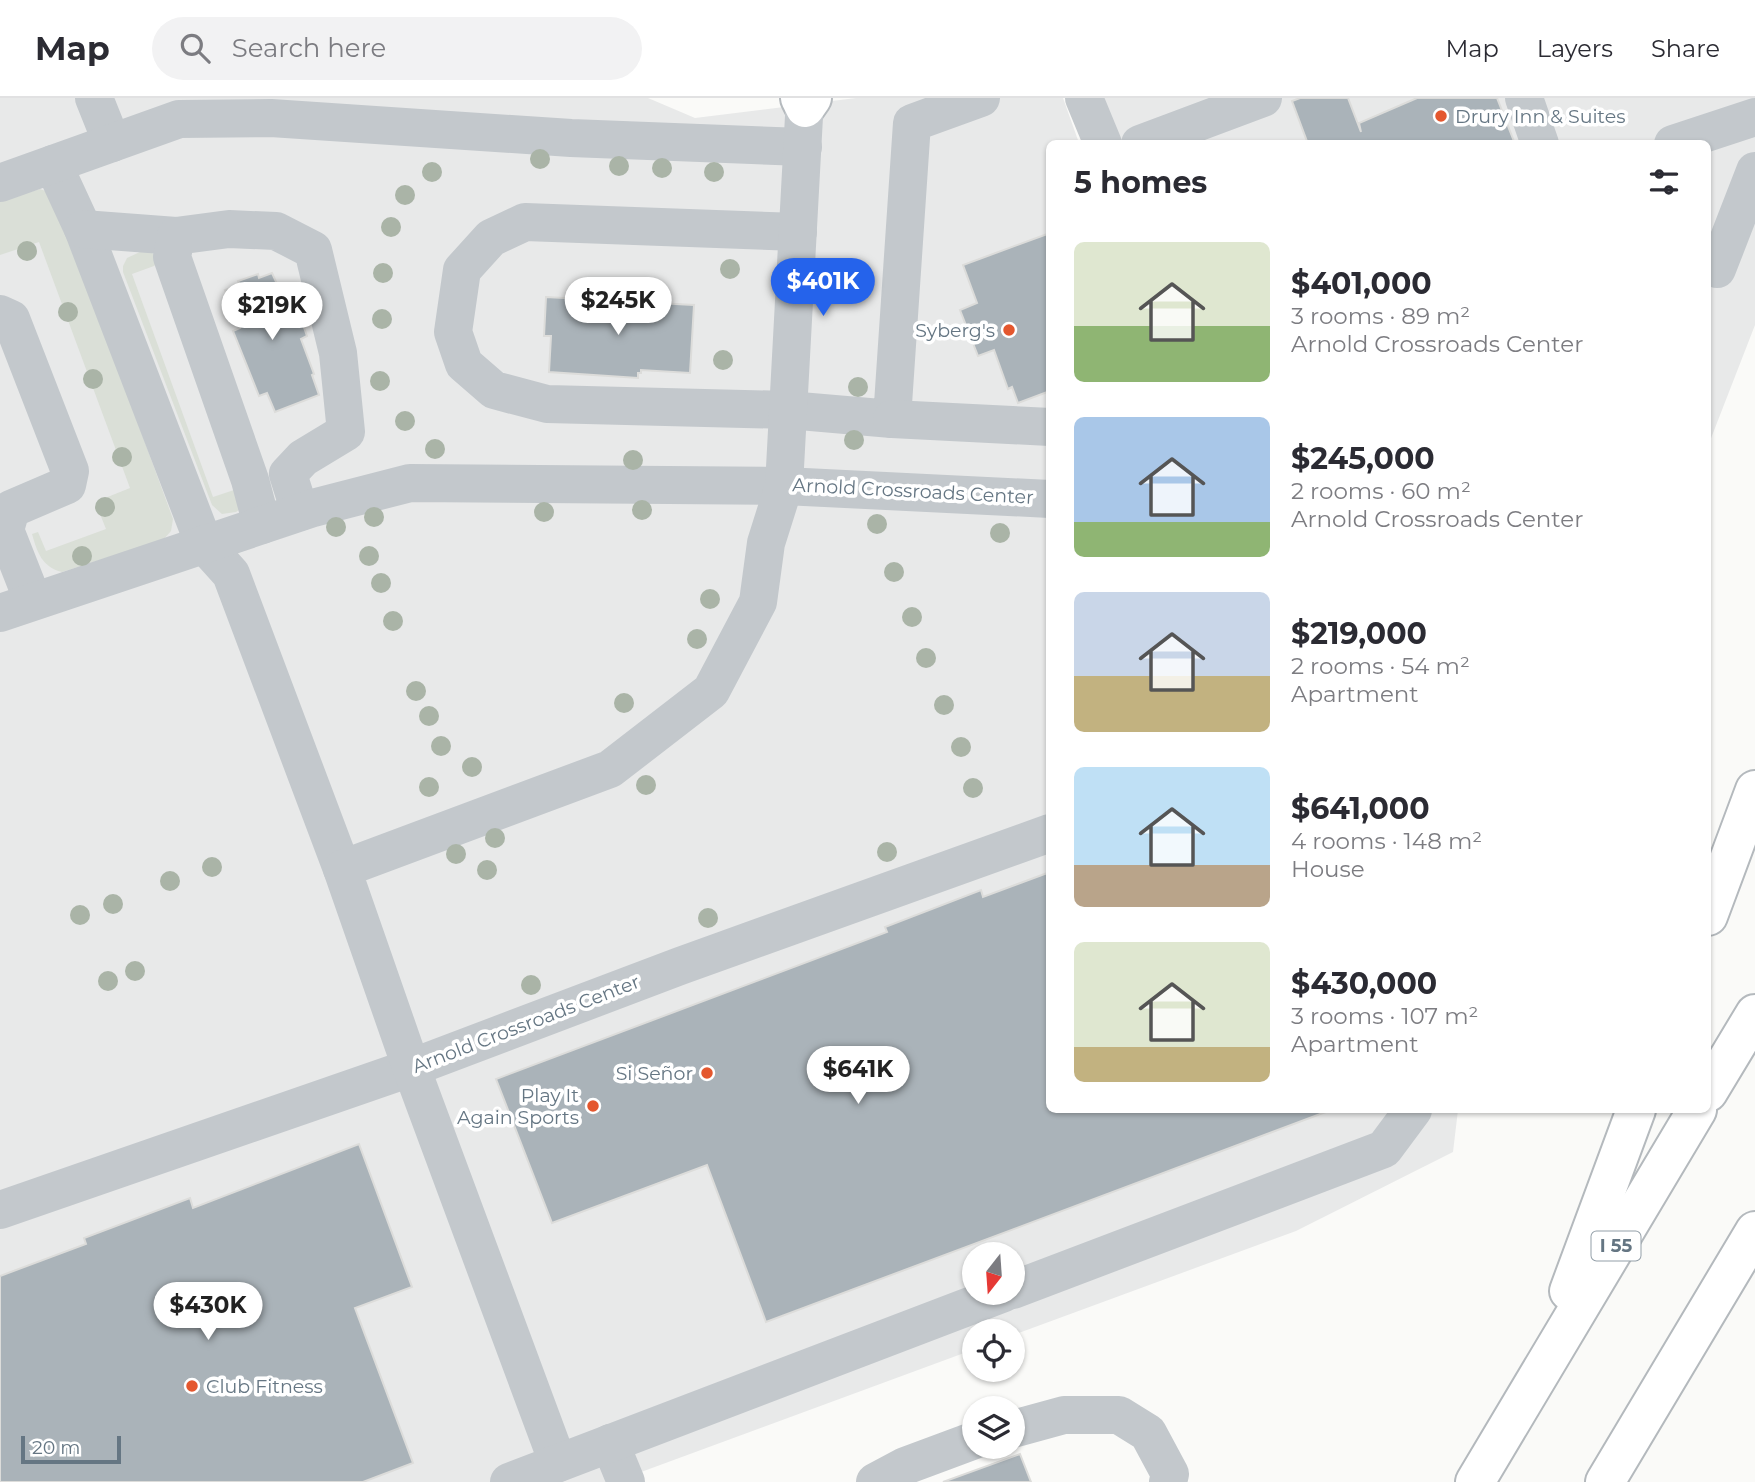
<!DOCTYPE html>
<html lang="en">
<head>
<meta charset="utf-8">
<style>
	body { margin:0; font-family:Montserrat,sans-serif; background:#f2f2f3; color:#2b2b33; height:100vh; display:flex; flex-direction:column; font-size:26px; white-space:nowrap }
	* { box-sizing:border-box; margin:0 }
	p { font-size:23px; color:#7c7c81 }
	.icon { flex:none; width:38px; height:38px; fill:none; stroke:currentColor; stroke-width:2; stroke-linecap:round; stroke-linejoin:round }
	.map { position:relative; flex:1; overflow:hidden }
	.details { position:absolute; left:1046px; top:42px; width:665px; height:973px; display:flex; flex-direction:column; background:#fff; border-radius:10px; box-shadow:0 2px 5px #0004 }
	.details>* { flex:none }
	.needle { width:46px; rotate:197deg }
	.fabs { position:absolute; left:962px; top:1144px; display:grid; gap:14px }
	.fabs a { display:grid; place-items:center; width:63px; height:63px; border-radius:50%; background:#fff; box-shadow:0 2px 5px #0004; font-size:35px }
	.scale { position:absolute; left:21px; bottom:18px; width:100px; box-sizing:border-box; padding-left:7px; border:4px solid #657683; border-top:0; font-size:19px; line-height:24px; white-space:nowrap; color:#657683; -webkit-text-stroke:5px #fff; paint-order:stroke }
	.price { position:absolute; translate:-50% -60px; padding:0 16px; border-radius:24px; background:#fff; color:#222; font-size:23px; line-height:46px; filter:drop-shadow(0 2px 4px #0008) }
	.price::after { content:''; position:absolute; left:50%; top:42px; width:21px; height:16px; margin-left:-10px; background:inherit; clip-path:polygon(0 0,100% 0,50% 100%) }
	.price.selected { background:#2563eb; color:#fff }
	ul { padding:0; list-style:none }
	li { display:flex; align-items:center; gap:21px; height:175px; padding:0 28px }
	li span { display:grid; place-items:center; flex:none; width:196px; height:140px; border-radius:10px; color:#555 }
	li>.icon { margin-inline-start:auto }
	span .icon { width:84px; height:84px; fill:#fffc; stroke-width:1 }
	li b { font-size:30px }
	h2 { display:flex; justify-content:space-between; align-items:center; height:84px; padding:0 28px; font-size:30px }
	header { display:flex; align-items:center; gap:42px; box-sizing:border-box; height:98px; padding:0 35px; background:#fff; border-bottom:2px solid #e1e1e2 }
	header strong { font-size:33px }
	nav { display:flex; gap:38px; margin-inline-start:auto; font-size:24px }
	.search { width:490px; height:63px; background:#f2f2f3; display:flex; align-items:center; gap:18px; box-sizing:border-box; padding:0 24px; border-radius:38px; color:#7c7c81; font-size:26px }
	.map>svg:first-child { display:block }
	.built { fill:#e8e9e9; fill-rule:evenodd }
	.green { fill:#dadfd7 }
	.building { fill:#aab3b9; stroke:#dcdcda; stroke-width:2 }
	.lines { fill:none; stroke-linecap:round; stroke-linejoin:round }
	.major-casing { stroke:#b5babe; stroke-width:42 }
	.highway-casing { stroke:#b4b9bd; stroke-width:42 }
	.minor { stroke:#c3c8cc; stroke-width:38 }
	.major { stroke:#fff; stroke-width:38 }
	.highway { stroke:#fff; stroke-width:38 }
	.tree { fill:#aab4a7 }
	.poi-dot { fill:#e4572e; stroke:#fff; stroke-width:2.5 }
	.labels { text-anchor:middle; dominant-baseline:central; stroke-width:7; stroke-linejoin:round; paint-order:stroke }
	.shield { fill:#fff; stroke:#939fa8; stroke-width:2 }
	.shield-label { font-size:18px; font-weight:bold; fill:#657683 }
	.poi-label { font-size:19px; fill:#657683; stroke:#fff; text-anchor:end }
	.street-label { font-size:19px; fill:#657683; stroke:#fff }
</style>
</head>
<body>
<header>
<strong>Map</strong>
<div class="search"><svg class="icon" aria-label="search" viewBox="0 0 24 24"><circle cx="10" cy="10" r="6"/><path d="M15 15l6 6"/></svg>Search here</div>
<nav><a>Map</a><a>Layers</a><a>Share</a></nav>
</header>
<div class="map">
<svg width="1755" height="1384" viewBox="0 0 1755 1384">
	<rect width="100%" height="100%" fill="#fafaf8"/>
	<!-- built -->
	<g class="built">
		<path d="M 0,0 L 648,0 L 695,20 L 856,0 L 1063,0 L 1079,45 L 1050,46 L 1050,1012 L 1458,1012 L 1453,1054 L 1296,1133 L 1013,1237 L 1013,1234 L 975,1234 L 975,1251 L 614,1384 L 0,1384 ZM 975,1157 L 1013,1157 L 1013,1195 L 975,1195 Z"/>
		<path d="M 1103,0 L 1755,0 L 1755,227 L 1708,348 L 1708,46 L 1120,45 Z"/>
	</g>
	<!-- green -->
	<g class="green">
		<path d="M 40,91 L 48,94 L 107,241 L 173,421 L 171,433 L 163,442 L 62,474 C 42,469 37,454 32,436 L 38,434 L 46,453 L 106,431 L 98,411 L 100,402 L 130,390 L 39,144 L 0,157 L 0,103 Z"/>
		<path d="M 142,153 L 156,156 L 158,164 L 154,168 L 132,176 L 213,399 L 237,391 L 243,409 L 236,414 L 222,416 L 212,407 L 123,174 L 123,168 L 127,160 Z"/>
	</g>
	<!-- building -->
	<g class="building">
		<path d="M 1300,0 L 1348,0 L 1361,34 L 1359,25 L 1417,0 L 1497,0 L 1515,46 L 1308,46 L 1292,3 Z"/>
		<path d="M 1050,135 L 1050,293 L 1018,305 L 1012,289 L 1008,291 L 994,252 L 978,258 L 960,212 L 977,205 L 963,167 Z"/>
		<path d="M 272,175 L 294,223 L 301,221 L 307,238 L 301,241 L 314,276 L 312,277 L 319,297 L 275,314 L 267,295 L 259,298 L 233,233 L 240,230 L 225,192 L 240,187 L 238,183 L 258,176 L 259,180 Z"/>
		<path d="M 546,199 L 694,207 L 690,275 L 641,272 L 641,275 L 638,275 L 638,280 L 549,274 L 551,238 L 544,238 Z"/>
		<path d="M 1050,774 L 1050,1012 L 1331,1012 L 766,1224 L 707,1067 L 552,1125 L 496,981 L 887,834 L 885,829 L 981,792 L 983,799 Z"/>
		<path d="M 359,1046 L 412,1189 L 355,1210 L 413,1365 L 363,1384 L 0,1384 L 0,1178 L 86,1146 L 84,1140 L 190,1100 L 193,1110 Z"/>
		<path d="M 1020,1356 L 1031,1384 L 943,1384 Z"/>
	</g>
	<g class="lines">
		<!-- major casing -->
		<g class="major-casing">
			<path id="major" d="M 800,0 L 805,10 L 812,0"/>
		</g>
		<!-- highway casing -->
		<g class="highway-casing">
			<g id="highway">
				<path d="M 1708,818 L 1755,692"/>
				<path d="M 1708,994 L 1755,916"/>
				<path d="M 1569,1193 L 1636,1012"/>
				<path d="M 1475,1384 L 1697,1012"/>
				<path d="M 1605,1384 L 1755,1133"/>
			</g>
		</g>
		<!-- minor -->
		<g class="minor">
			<path d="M 94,0 L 112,45"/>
			<path d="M 1084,0 L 1103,46"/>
			<path d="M 1524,0 L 1540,46"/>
			<path d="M 1140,46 L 1263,0"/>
			<path d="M 1673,46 L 1755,19"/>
			<path d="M 53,66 L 83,131 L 204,446 L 231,476 L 342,771"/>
			<path d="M 0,85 L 179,21 L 271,20 L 571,40 L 803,49"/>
			<path d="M 83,131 L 176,138"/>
			<path d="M 798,134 L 525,124 L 491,140 L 462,172 L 453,234 L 464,266 L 494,292 L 547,306 L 788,312 L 892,321 L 912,25 L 981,0"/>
			<path d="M 1717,171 L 1755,73"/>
			<path d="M 0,216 L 11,221 L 70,373 L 67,387 L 11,411 L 5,432 L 33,503"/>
			<path d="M 892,321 L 1050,329"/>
			<path d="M 262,427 L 250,382 L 172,159 L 176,138 L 229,131 L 276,133 L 313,152 L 338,255 L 346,334 L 303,360 L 288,376 L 300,414"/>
			<path d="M 0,515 L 313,410 L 410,385 L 784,388 L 1050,401"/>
			<path d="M 0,1112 L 416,968 L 680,868 L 1050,735"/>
			<path d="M 1013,1192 L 1384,1051 L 1413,1012"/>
			<path d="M 1013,1331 L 1064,1317 L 1119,1317 L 1148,1335 L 1170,1376 L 1168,1384"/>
			<path d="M 610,1345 L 626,1384"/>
			<path d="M 558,1365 L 411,969 L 342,771 L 610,671 L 711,593 L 758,504 L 766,445 L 784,388 L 805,0"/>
			<path d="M 509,1384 L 1004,1195"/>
			<path d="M 875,1384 L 905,1368 L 975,1342"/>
		</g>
		<!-- major -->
		<use href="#major" class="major"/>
		<!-- highway -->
		<use href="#highway" class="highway"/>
	</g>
	<!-- trees -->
	<g class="tree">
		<circle cx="540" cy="61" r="10"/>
		<circle cx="619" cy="68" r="10"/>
		<circle cx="662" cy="70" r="10"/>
		<circle cx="432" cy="74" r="10"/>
		<circle cx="714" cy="74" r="10"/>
		<circle cx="405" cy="97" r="10"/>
		<circle cx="391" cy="129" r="10"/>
		<circle cx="27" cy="153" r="10"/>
		<circle cx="730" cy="171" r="10"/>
		<circle cx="383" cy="175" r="10"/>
		<circle cx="68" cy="214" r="10"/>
		<circle cx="382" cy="221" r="10"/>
		<circle cx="723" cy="262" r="10"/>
		<circle cx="93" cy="281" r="10"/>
		<circle cx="380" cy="283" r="10"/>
		<circle cx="858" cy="289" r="10"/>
		<circle cx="405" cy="323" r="10"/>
		<circle cx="854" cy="342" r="10"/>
		<circle cx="435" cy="351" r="10"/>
		<circle cx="122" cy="359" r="10"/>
		<circle cx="633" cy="362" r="10"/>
		<circle cx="105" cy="409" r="10"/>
		<circle cx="642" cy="412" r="10"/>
		<circle cx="544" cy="414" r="10"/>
		<circle cx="374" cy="419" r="10"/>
		<circle cx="877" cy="426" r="10"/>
		<circle cx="336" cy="429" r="10"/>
		<circle cx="1000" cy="435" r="10"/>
		<circle cx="82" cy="458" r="10"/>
		<circle cx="369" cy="458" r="10"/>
		<circle cx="894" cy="474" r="10"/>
		<circle cx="381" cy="485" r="10"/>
		<circle cx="710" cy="501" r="10"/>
		<circle cx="912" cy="519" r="10"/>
		<circle cx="393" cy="523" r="10"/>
		<circle cx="697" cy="541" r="10"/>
		<circle cx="926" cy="560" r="10"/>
		<circle cx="416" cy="593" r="10"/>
		<circle cx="624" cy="605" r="10"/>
		<circle cx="944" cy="607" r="10"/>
		<circle cx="429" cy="618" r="10"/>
		<circle cx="441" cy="648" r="10"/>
		<circle cx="961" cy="649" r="10"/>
		<circle cx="472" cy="669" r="10"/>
		<circle cx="646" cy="687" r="10"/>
		<circle cx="429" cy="689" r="10"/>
		<circle cx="973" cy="690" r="10"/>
		<circle cx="495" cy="740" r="10"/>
		<circle cx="887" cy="754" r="10"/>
		<circle cx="456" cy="756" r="10"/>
		<circle cx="212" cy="769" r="10"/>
		<circle cx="487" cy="772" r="10"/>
		<circle cx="170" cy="783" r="10"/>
		<circle cx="113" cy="806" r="10"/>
		<circle cx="80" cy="817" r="10"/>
		<circle cx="708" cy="820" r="10"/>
		<circle cx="135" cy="873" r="10"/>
		<circle cx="108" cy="883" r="10"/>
		<circle cx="531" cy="887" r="10"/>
	</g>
	<!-- markers -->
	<g class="poi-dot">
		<circle cx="1441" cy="18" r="7"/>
		<circle cx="1009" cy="232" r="7"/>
		<circle cx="707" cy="975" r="7"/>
		<circle cx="593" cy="1008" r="7"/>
		<circle cx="192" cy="1288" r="7"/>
	</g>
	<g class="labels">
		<!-- shield labels -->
		<rect class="shield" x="1591.5" y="1133.5" width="49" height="29" rx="5"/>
		<g class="shield-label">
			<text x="1616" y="1148">I 55</text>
		</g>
		<!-- poi labels -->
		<g class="poi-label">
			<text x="1455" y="18" text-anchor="start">Drury Inn &amp; Suites</text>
			<text x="995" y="232">Syberg's</text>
			<text x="693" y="975">Si Señor</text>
			<text x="579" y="997">Play It<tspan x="579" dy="22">Again Sports</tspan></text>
			<text x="206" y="1288" text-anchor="start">Club Fitness</text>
		</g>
		<!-- street labels -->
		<g class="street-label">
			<text transform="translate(913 393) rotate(3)">Arnold Crossroads Center</text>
			<text transform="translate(526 926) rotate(-21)">Arnold Crossroads Center</text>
		</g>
	</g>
</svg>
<div class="fabs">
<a><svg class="needle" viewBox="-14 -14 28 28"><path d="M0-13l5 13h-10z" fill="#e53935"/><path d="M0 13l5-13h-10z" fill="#7c7c81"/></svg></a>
<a><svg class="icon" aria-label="locate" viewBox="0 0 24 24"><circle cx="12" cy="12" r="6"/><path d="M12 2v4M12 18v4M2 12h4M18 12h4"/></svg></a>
<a><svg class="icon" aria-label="layers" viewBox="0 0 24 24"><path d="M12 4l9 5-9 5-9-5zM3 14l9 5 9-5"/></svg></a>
</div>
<div class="scale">20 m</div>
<b class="price selected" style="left:823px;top:220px">$401K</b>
<b class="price" style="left:618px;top:239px">$245K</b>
<b class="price" style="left:272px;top:244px">$219K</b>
<b class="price" style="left:858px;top:1008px">$641K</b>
<b class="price" style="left:208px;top:1244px">$430K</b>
<section class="details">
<h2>5 homes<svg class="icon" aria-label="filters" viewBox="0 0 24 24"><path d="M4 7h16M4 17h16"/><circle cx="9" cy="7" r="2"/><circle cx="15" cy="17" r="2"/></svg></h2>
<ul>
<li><span style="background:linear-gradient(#dfe7d0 60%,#8fb573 0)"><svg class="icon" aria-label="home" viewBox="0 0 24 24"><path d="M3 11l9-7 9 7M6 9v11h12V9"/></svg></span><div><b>$401,000</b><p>3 rooms · 89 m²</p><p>Arnold Crossroads Center</p></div></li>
<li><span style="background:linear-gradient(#a9c7e8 75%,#8fb573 0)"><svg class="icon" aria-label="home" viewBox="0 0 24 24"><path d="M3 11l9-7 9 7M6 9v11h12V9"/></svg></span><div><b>$245,000</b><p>2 rooms · 60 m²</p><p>Arnold Crossroads Center</p></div></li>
<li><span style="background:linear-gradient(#c9d6e8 60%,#c2b280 0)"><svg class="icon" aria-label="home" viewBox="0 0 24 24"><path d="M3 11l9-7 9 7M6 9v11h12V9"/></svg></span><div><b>$219,000</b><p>2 rooms · 54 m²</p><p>Apartment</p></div></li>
<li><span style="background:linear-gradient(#bfe0f5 70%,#b9a48a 0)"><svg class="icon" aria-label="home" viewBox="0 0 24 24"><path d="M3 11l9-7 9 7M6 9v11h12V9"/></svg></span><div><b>$641,000</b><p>4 rooms · 148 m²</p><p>House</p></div></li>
<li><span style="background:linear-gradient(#dfe7d0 75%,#c2b280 0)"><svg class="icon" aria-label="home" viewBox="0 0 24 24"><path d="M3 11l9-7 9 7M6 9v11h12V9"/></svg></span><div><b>$430,000</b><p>3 rooms · 107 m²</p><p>Apartment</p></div></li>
</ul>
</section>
</div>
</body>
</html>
